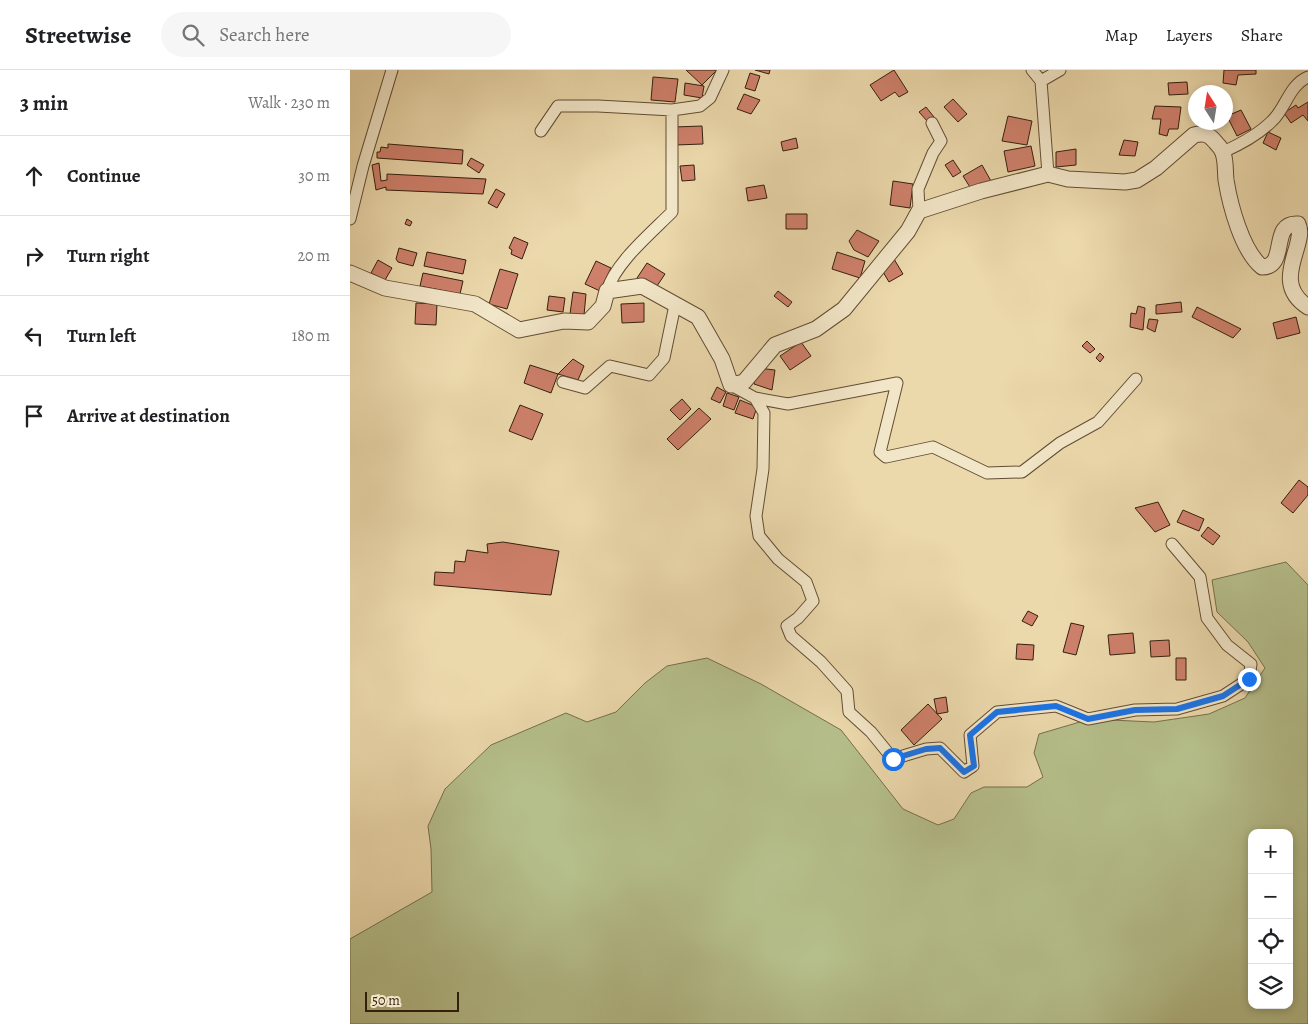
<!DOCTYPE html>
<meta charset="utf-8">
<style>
:root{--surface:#fff;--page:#f6f6f6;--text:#202124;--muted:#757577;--line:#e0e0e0}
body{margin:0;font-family:Alegreya,serif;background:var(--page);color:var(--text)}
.controls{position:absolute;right:15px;bottom:15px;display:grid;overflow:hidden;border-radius:10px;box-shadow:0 2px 8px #0003}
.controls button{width:45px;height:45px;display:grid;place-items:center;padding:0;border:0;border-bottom:1px solid var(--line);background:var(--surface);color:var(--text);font:25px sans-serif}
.compass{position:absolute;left:838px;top:15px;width:45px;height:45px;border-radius:50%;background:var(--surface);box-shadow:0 2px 8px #0003;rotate:348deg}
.scale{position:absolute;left:15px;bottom:12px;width:94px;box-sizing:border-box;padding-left:5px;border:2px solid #351f0d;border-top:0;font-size:14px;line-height:18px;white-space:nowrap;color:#351f0d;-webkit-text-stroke:4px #f2e6c8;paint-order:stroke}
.stop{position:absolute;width:15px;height:15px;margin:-11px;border:4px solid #1a73e8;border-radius:50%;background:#fff}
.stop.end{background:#1a73e8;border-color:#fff;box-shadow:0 1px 5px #0008}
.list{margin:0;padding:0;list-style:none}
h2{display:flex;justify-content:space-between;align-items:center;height:65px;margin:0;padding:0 20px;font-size:21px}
h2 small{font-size:16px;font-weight:400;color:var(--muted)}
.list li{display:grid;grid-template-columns:32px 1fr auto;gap:15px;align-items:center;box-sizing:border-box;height:80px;padding:0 20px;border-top:1px solid var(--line)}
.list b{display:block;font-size:19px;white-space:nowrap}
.list em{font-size:16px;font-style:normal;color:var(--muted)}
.icon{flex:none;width:28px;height:28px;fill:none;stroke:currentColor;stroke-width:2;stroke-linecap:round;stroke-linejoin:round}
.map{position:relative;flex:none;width:958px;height:954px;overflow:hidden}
header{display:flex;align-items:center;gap:30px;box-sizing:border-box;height:70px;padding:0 25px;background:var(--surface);border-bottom:1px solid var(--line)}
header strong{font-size:24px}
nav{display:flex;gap:28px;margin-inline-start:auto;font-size:18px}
.search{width:350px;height:45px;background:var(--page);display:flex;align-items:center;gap:12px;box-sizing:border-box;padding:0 18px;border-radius:28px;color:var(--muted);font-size:19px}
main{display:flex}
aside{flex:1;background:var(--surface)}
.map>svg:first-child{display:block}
.green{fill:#b5bf8b;stroke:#756f4c;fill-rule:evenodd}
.building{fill:#ce806b;stroke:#351f0d}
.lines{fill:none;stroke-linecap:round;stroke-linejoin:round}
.minor-casing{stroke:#624d34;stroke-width:13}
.tertiary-casing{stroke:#624d34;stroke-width:17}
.minor{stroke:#f2e6c8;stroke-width:11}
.tertiary{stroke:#f2e6c8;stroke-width:15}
.route{stroke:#1a73e8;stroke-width:6}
</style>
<header>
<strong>Streetwise</strong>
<div class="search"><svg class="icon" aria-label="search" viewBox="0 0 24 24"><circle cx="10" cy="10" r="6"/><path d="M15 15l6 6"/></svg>Search here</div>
<nav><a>Map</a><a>Layers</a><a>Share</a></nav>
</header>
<main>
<aside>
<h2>3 min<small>Walk · 230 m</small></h2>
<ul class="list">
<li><svg class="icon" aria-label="ahead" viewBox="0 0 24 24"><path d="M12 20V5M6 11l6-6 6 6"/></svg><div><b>Continue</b></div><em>30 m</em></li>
<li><svg class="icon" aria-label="right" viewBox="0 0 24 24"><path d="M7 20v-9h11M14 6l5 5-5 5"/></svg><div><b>Turn right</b></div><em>20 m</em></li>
<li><svg class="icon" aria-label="left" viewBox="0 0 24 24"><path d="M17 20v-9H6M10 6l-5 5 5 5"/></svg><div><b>Turn left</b></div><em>180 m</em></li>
<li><svg class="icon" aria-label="arrive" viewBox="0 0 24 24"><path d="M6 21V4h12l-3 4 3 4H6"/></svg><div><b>Arrive at destination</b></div></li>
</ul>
</aside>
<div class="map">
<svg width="958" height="954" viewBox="0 0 958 954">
<rect width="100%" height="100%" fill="#ebd8ab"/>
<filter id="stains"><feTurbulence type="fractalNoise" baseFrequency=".004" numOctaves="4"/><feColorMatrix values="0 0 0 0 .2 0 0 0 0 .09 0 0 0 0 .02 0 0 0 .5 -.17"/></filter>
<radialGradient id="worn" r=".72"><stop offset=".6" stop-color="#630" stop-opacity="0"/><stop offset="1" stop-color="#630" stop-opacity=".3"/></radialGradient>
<path class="green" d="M936,492L958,515V954H0V869L82,822L81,779L78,756L95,719L141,675L216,643L237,652L266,642L295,613L317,596L357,588L411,614L491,660L553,739L588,755L604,749L621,723L634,717H677L693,707L684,683L689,664L740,649L804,652L859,644L895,628L915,598L898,572L867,542L862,510ZM902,763H939V935H902Z"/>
<path class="building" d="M336,0H364L366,1L352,15Z
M405,0H420L419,4Z
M544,0L558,22L549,27L545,22L531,31L520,15Z
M874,0H906V4L888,5L886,15L873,13Z
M400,3L410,6L405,21L395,18Z
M303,7L328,9L325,32L301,30Z
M837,12L838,24L819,25L818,13Z
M335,13L354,16L352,28L334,25Z
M394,24L410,30L401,44L387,39Z
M603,29L617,44L608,52L594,37Z
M958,32V51L953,45L941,53L934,43L946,35L948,38Z
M805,36L831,37L828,59H819L817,66L809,64L811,49H802Z
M576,37L584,47L578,52L569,42Z
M891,40L901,59L887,66L877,46Z
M658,46L682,51L677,75L652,71Z
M352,56L353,74L325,75L324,57Z
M918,62L931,68L926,80L913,73Z
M446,68L448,78L433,81L431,72Z
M774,70L788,72L785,86L769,85Z
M38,74L113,80L112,94L27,88V82H30L31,77L38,78Z
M681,76L685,96L658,102L654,81Z
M726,79V95L706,97V82Z
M121,88L134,95L129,103L117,95Z
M603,90L611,102L603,107L595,95Z
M29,93L31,111L37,110V104L136,109L133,124L36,120V117L26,120L22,95Z
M344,95L345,110L332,111L330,96Z
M632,95L641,111L623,122L613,106Z
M543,111L563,114L560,138L540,135Z
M414,115L417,128L398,131L396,118Z
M146,119L155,124L147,138L138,133Z
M436,144H457V159H436Z
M57,149L62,152L60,156L55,154Z
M507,160L529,171L518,187L504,180L499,171Z
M164,167L178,173L172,189L161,184L162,180L159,178Z
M49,178L67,183L63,196L48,192L46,189Z
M77,182L116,190L113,204L74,196Z
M487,182L515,191L510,208L482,199Z
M544,189L553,204L539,212L530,197Z
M28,190L42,198L35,210L21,203Z
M246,191L261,198L250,221L235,214Z
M297,193L315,204L305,219L287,208Z
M150,199L168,204L157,239L139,234Z
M73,203L113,211L110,224L70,216Z
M428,221L442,232L438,237L424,226Z
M223,222L236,224L234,245L220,244Z
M199,226L215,228L213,242L197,240Z
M831,232L832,242L806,244V235Z
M66,233L87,234L86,255L65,254Z
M294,233V252L272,253L271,234Z
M788,236L795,238L793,260L780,257L781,243L786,244Z
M847,237L891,259L883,268L842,247Z
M946,247L950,263L927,269L923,253Z
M799,249L808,250L805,262L797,258Z
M737,271L745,279L740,283L732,276Z
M451,272L461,286L440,300L430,286Z
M750,283L754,287L750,292L746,288Z
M223,289L234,296L228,310L208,304Z
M180,295L208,304L201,323L174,313Z
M408,298L425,300L422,320L404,314Z
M367,317L376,322L370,333L361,329Z
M377,323L389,327L384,340L373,336Z
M332,329L341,339L330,350L320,340Z
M390,330L407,337L403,349L385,343Z
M170,335L193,344L182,370L159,361Z
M349,338L361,349L328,380L317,369Z
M949,410L958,417V425L943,443L931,433Z
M808,432L820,455L805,462L785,438Z
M833,440L854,449L849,461L827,452Z
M858,457L870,466L863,475L851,466Z
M153,472L209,481L201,525L84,515L85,502L104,503L105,491L115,492L117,480L138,483L137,474Z
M678,541L688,546L682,556L672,551Z
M721,553L734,556L726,585L713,582Z
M783,563L785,583L760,585L758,565Z
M819,570L820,586L801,587L800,571Z
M667,574L684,575L683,590L666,589Z
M826,588H836V610H826Z
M596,627L598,642L587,644L584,629Z
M578,634L592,649L564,675L551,660Z"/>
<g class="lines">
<g class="minor-casing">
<path id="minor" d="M682,0L691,11L698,104
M691,11L710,0
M191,61L208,36H248L322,40
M873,82C891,74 908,65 922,51C936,38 939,15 958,7
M569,141L568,119L583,83L591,71L582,53
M0,149L13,96L42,0
M257,221C265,193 301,163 322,142V40L350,36L360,28L373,0
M213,312L235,318L260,296L299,305L314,288L325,235
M381,315L405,328L414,343L413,399L406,446L409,466L428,489L456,512L463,531L448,548L437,556L441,566L471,592L497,621L499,642L521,662L543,689L576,679L590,678L614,702L623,696L620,665L647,642L706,636L738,649L785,640L827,639L873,626L899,609L901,594L877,575L857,548L850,507L822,474
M405,328L438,334L547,313L530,382L536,387L583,377L637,403L672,402L710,373L748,352L786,309"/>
</g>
<g class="tertiary-casing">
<path id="tertiary" d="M0,203L35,218L125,234L169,260L214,251L238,252L253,236L257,221L292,216L348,247L372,289L381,315L394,312L425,275L466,259L494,239L558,161L569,141L631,121L698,104L718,109L775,112L787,110L806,98L844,65C855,62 860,65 867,74C869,76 872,80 873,83C876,91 875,101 876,110C880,135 892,181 912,197C939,197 919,152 948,154C958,174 919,212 958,237"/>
</g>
<use href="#minor" class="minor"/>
<use href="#tertiary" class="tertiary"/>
</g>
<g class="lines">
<path class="route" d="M543,689L576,679L590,678L614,702L624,696L620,665L647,642L706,636L738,649L785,640L827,639L873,626L899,609"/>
</g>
<rect width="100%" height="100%" filter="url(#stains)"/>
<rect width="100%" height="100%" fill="url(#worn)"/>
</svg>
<div class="controls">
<button>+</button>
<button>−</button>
<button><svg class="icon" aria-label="locate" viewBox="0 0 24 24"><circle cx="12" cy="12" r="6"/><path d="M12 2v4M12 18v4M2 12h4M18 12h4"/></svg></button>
<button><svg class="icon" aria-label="layers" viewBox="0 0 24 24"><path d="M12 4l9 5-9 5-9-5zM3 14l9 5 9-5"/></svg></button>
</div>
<svg class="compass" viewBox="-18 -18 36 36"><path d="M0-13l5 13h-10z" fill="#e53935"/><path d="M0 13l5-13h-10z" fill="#757577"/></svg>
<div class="scale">50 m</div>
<div class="stop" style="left:543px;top:689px"></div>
<div class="stop end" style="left:899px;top:609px"></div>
</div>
</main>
